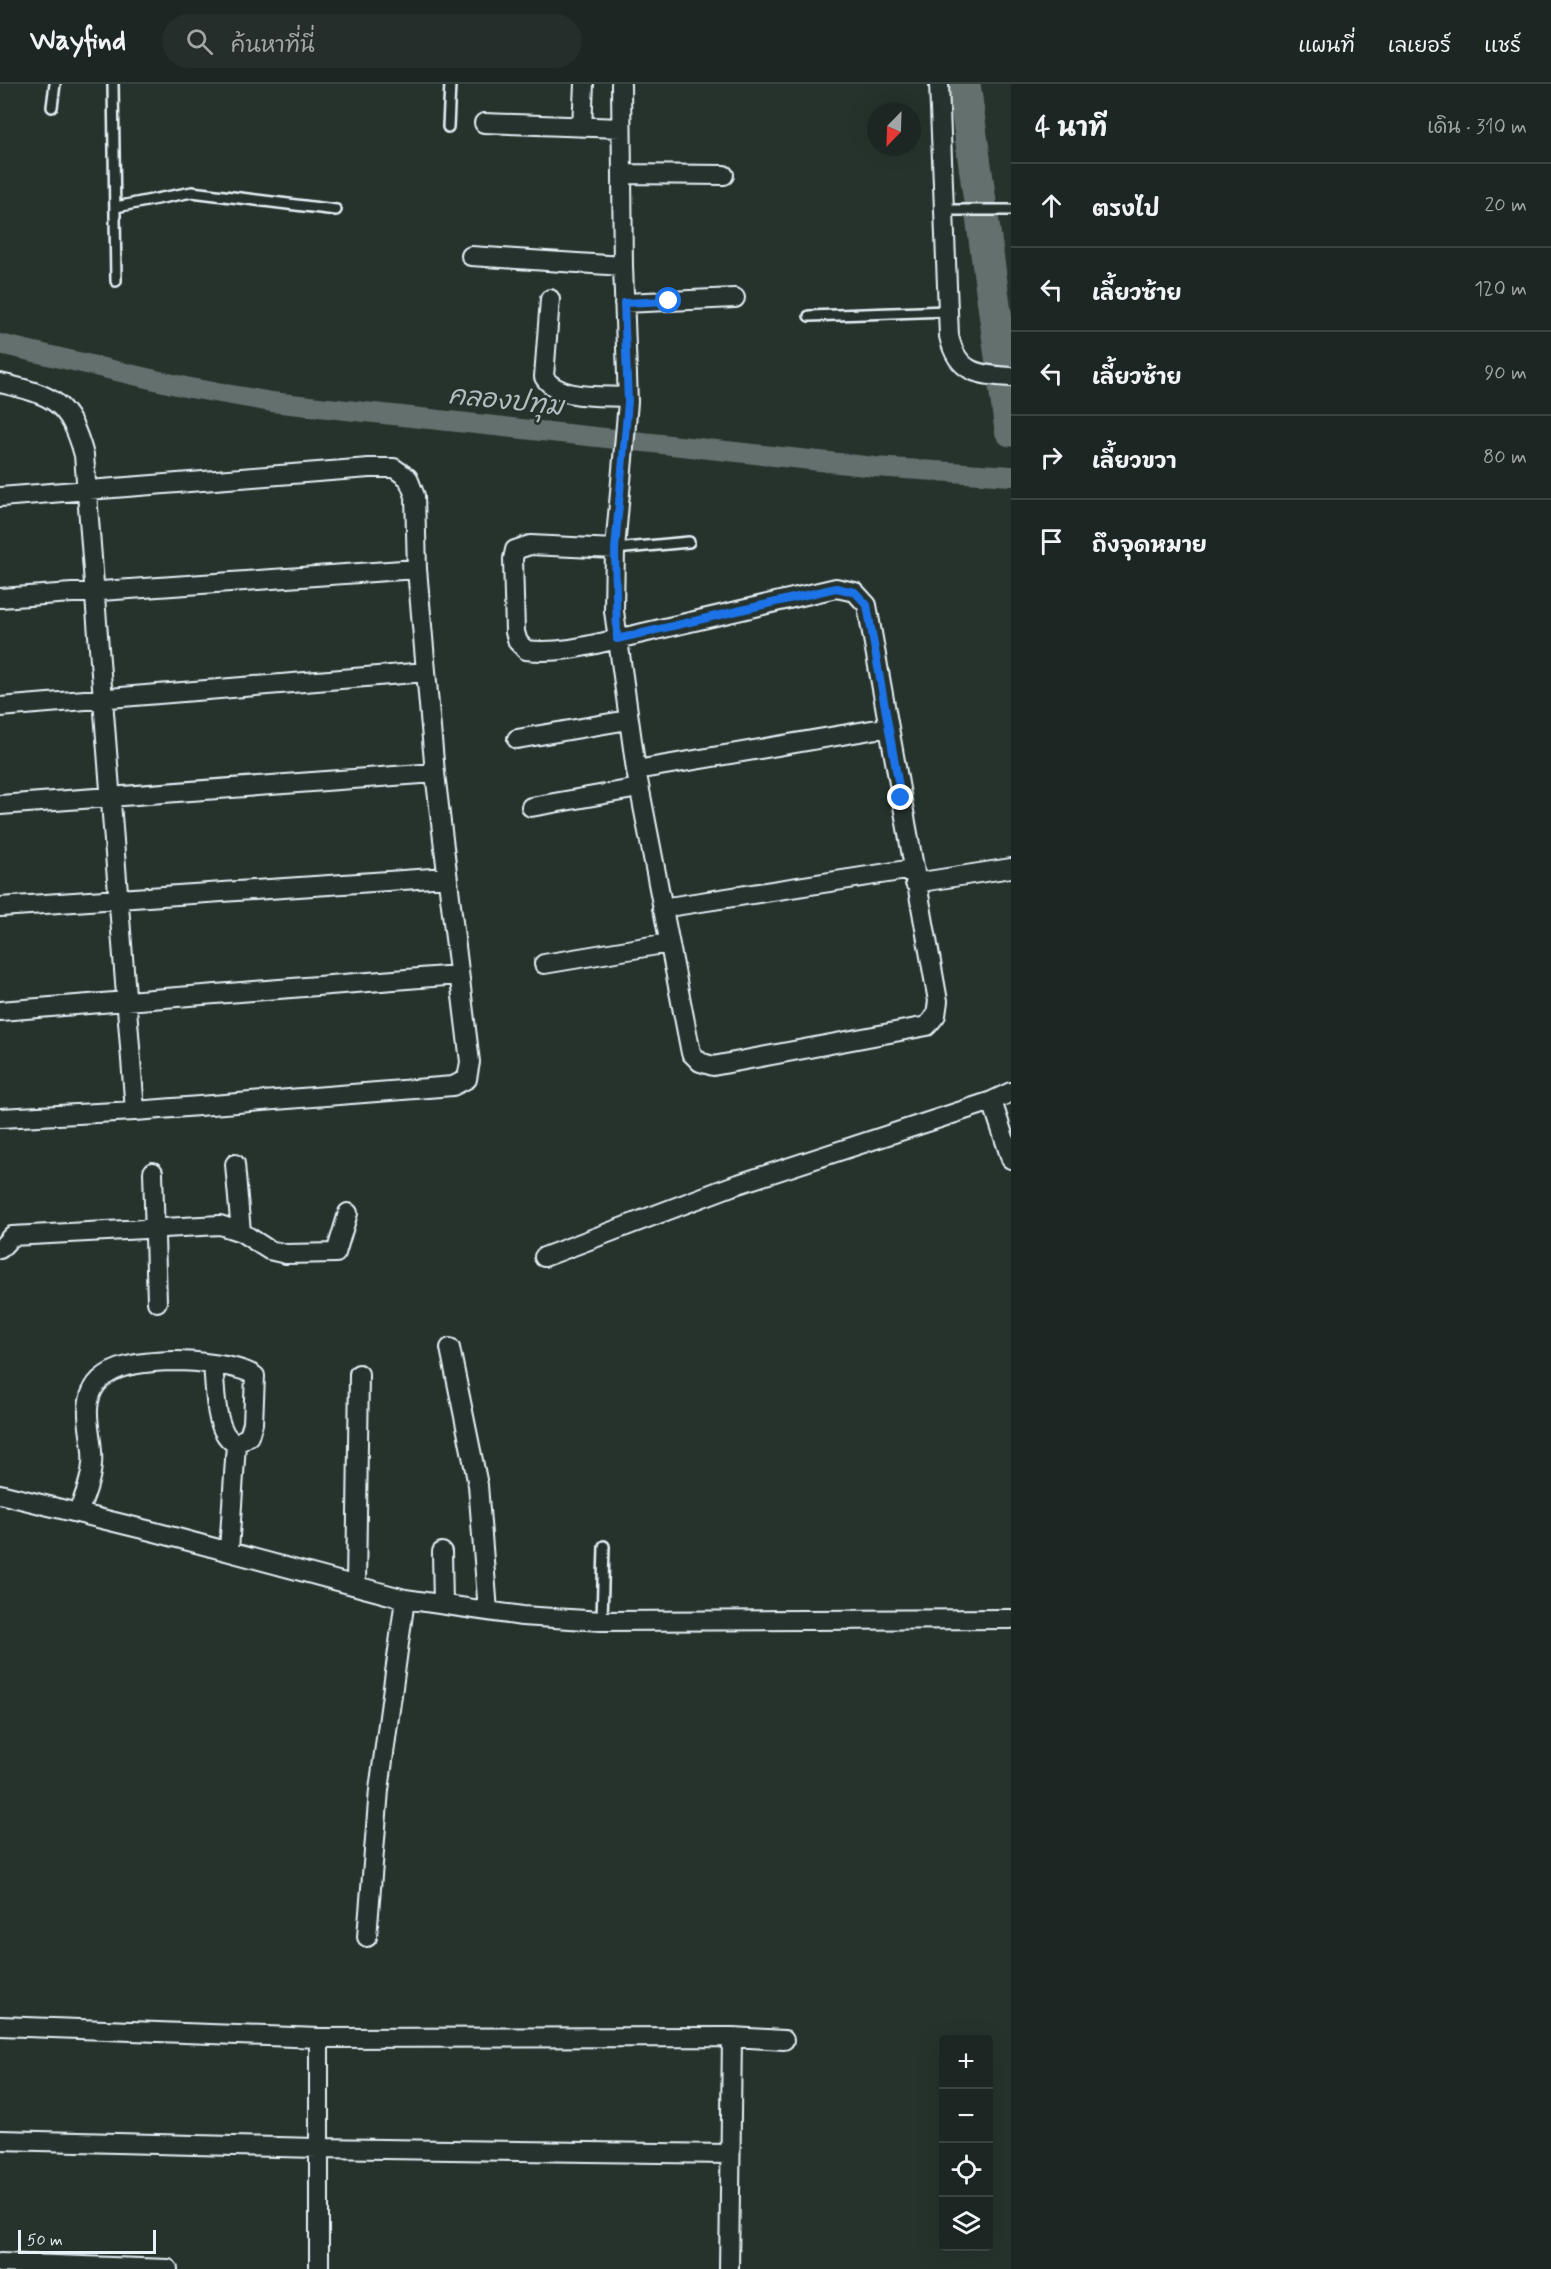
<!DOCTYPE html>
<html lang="th">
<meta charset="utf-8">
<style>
:root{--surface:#1c2622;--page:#252e2a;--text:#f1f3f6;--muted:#a0a5a5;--line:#3a4340}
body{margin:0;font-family:Mynerve,"Playpen Sans Thai",sans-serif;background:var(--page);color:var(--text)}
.controls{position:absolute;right:18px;bottom:18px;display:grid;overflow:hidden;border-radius:6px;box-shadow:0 6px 24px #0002}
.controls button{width:54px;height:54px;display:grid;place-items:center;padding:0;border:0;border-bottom:2px solid var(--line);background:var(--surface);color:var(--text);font:30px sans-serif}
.compass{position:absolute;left:867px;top:18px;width:54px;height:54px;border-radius:50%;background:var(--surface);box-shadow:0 6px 24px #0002;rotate:203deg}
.scale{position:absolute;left:18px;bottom:15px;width:138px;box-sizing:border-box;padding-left:6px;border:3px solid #e8f1f8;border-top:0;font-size:16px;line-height:21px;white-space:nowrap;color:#e8f1f8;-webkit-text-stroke:4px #26332d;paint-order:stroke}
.stop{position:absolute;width:18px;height:18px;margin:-14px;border:4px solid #1a73e8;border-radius:50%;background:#fff}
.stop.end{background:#1a73e8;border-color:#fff;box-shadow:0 2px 6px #0008}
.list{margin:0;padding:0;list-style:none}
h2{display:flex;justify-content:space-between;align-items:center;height:78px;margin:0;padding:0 24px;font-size:26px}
h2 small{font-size:20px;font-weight:400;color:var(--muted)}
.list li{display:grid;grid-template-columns:39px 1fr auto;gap:18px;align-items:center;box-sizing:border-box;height:84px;padding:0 24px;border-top:2px solid var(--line)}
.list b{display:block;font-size:22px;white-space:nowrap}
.list em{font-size:20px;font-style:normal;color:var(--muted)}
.icon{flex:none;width:33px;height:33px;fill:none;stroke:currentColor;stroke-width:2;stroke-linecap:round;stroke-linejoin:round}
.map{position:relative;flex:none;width:1011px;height:2185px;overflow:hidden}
header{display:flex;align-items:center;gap:36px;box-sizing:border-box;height:84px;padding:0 30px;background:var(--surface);border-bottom:2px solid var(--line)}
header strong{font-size:28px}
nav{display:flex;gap:33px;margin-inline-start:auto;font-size:21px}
.search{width:420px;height:54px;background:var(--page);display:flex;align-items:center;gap:15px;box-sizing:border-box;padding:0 21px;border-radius:33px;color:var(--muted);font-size:22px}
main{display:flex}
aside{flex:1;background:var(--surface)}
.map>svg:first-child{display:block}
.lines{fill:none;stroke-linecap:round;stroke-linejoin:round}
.canal{stroke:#636f6d;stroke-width:20}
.river{stroke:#636f6d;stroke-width:33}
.service-casing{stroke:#e8f1f8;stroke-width:14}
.minor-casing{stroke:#e8f1f8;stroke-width:22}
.service{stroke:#26332d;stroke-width:9}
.minor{stroke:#26332d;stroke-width:18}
.route{stroke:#1a73e8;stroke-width:8}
.labels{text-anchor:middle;stroke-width:5;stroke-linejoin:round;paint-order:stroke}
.water-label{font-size:26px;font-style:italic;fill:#b3bdc0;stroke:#26332d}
</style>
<header>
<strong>Wayfind</strong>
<div class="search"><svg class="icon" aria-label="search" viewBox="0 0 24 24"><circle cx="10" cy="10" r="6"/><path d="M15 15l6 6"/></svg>ค้นหาที่นี่</div>
<nav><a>แผนที่</a><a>เลเยอร์</a><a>แชร์</a></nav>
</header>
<main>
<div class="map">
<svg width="1011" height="2185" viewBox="0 0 1011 2185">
<rect width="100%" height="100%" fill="#26332d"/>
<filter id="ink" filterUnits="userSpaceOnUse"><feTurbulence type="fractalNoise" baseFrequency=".0167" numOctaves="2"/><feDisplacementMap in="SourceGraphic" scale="12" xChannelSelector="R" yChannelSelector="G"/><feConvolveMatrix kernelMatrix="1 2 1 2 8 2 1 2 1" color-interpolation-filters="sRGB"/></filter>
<g filter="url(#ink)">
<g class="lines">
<path class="canal" d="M0,260L190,304L272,318L875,383L1011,392"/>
<path class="river" d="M964,0L1011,346"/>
<g class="service-casing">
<path id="service" d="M113,0L116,197
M52,23L55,0
M448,43L450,0
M116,123L192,108L336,126
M943,126H1011
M809,232L948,227
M615,465L689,458
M602,1537L604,1462"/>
</g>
<g class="minor-casing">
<path id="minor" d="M939,0L949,252C957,289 978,291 1011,293
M484,39L621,44
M582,43L584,0
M622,90L724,91
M471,172L623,182
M550,215L544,293C559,317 603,311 628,313
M624,219L735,214
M0,299C53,311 69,317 84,371L135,1027
M0,413L369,384H394L408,394L415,412L417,485L435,689L470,978L467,995L453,1002L135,1027L0,1034
M615,465L530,461L515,466L513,475L515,548L518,558L526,566C556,570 588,562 617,555L836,504L855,508L867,521L938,917L936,931L927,942L713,982L700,978L691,969L636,686L614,527L615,465L628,318L623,182L621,0
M0,514L417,485
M0,623L426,588
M517,655L628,636
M636,686L889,643
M0,721L435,689
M531,723L639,704
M915,799L1011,784
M0,823L447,793
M662,824L913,785
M544,880L669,859
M0,927L458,891
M992,1017L1011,1075
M235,1080L241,1148
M153,1088L157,1218
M0,1165L12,1152L220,1141L241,1148L269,1166L286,1170L336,1169L348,1129
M544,1173L732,1102L992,1017L1011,1008
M450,1264L478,1401L488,1527
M213,1282C216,1304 213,1349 236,1360
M0,1410L155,1448L405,1515L522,1532L602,1537L1011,1535
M78,1429C84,1413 91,1397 92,1380C94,1362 87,1344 88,1325C90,1280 140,1278 174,1277C193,1277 240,1281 255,1292L253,1339L249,1352L236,1360L229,1467
M442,1468L443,1520
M356,1502L359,1290
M367,1853L379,1706L405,1515
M0,1942L319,1954L732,1953L784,1956
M319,1954V2185
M0,2056L317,2064L729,2070
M0,2179L168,2185
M729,2185L732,1953"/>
</g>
<use href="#service" class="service"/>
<use href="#minor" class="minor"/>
</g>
</g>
<g class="lines" filter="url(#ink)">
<path class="route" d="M669,217L624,219L628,318L615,465L617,555L836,504L855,508L867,521L901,714"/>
</g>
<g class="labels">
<g class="water-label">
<text transform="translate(506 316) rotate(6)" y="9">คลองปทุม</text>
</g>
</g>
</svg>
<div class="controls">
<button>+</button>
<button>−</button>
<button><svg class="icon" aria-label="locate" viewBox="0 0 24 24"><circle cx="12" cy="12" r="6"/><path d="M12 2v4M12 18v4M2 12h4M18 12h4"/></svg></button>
<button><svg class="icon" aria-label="layers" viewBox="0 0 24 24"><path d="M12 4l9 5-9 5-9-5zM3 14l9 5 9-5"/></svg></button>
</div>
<svg class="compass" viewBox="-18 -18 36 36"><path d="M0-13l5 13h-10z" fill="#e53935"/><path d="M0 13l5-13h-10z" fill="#a0a5a5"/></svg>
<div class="scale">50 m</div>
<div class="stop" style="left:669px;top:217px"></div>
<div class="stop end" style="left:901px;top:714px"></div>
</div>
<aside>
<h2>4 นาที<small>เดิน · 310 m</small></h2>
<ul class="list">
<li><svg class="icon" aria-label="ahead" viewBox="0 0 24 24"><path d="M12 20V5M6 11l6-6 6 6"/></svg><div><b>ตรงไป</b></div><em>20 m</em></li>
<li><svg class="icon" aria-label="left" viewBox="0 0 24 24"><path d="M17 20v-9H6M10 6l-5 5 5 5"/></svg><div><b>เลี้ยวซ้าย</b></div><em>120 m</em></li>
<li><svg class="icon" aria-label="left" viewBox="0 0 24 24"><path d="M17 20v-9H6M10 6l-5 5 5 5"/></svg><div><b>เลี้ยวซ้าย</b></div><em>90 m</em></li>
<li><svg class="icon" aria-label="right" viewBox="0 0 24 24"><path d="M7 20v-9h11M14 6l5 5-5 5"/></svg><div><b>เลี้ยวขวา</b></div><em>80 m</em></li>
<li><svg class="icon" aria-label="arrive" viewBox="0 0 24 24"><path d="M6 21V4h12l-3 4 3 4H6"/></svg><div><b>ถึงจุดหมาย</b></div></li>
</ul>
</aside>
</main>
